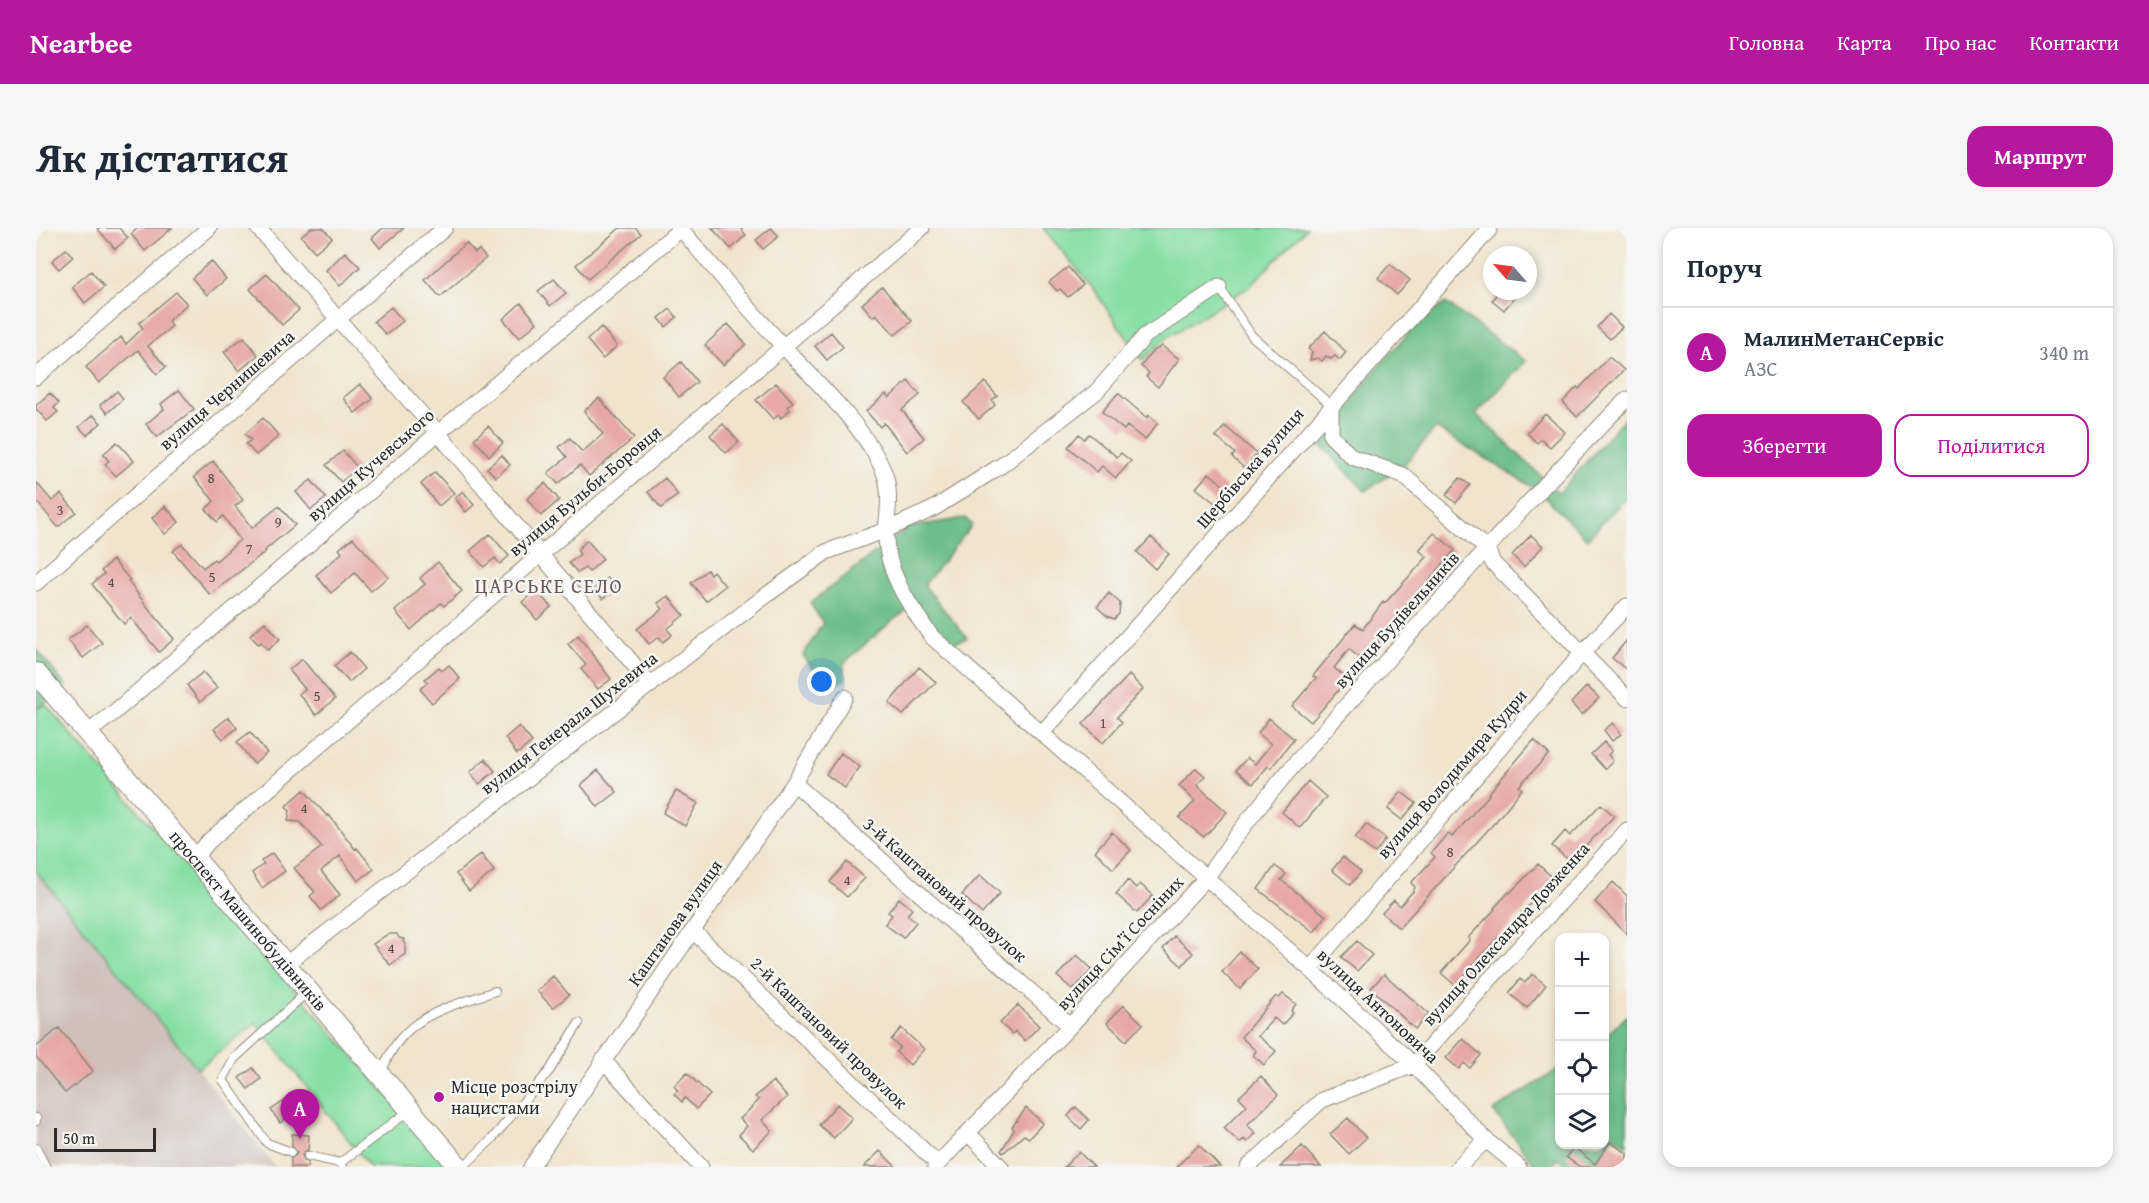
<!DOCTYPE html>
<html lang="uk">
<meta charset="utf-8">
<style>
:root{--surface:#fff;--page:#f6f6f7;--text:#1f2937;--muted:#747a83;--line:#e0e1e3;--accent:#b5179e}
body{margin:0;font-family:"Gentium Book Plus",serif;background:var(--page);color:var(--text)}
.controls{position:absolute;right:18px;bottom:18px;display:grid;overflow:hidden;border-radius:12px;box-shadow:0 3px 9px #0003}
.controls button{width:54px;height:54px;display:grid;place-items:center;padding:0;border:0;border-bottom:2px solid var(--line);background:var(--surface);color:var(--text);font:30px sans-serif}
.compass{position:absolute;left:1447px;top:18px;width:54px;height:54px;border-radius:50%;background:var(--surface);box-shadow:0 3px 9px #0003;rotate:298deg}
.scale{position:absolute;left:18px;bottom:15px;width:102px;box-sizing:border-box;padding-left:6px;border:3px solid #2b2b2b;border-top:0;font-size:16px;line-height:21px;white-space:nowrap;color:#2b2b2b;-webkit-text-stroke:4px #f6f6f2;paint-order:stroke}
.you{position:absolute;left:786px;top:454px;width:21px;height:21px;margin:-15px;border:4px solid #fff;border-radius:50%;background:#1a73e8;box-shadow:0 0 0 9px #1a73e833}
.badge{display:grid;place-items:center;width:39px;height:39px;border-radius:50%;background:var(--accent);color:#fff;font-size:20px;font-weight:700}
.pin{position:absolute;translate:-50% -50px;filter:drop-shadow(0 2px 3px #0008)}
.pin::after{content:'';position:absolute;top:32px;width:21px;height:18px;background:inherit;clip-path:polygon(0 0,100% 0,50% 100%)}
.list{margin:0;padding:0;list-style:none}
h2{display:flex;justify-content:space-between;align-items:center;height:78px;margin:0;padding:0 24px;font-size:26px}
h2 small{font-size:20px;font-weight:400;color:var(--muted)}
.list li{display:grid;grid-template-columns:39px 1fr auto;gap:18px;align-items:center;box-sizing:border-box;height:90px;padding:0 24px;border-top:2px solid var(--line)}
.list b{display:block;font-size:22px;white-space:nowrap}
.list p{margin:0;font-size:20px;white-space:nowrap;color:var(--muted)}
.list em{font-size:20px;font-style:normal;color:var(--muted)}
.actions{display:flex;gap:12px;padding:18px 24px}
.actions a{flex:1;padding:14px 0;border:2px solid var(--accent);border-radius:18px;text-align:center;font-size:21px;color:var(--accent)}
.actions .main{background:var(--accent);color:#fff}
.icon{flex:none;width:33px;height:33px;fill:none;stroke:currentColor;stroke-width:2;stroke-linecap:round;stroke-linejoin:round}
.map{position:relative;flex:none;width:1591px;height:939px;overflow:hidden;border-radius:18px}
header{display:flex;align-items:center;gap:36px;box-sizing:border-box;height:84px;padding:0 30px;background:var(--accent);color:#fff}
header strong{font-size:28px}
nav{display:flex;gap:33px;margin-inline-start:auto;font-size:21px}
.intro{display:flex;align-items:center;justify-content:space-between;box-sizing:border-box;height:144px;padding:0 36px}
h1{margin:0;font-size:42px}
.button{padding:15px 27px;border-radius:18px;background:var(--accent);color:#fff;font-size:21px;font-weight:700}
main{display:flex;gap:36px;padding:0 36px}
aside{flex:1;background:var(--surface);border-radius:18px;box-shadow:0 3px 9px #0003}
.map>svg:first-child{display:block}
.industrial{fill:#cfc0ba}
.green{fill:#87dfa4;stroke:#598568;stroke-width:1.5}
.forest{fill:#6dbe8a;stroke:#4c745a;stroke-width:1.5}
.building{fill:#e6a7a6}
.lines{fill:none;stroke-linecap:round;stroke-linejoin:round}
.service-casing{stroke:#8e887c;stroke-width:10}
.minor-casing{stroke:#8e887c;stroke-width:17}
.tertiary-casing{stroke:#8e887c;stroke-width:22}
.service{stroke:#fff;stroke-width:8}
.minor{stroke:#fff;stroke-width:15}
.tertiary{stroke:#fff;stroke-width:20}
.poi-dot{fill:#b5179e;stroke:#f6f6f2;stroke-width:2}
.labels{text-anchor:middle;stroke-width:5;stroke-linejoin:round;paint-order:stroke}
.number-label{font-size:15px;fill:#5a4a4a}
.street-label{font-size:18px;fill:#2b2b2b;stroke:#f6f6f2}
.poi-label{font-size:18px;fill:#2b2b2b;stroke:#f6f6f2;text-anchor:start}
.neighbourhood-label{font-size:20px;letter-spacing:1.5px;fill:#6c5656;stroke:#f6f6f2}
</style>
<header>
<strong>Nearbee</strong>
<nav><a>Головна</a><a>Карта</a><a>Про нас</a><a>Контакти</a></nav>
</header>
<div class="intro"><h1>Як дістатися</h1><a class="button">Маршрут</a></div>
<main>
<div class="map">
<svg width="1591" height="939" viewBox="0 0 1591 939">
<rect width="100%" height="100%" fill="#f6f6f2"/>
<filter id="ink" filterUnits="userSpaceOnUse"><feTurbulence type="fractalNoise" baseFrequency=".0167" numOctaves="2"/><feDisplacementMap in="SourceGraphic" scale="12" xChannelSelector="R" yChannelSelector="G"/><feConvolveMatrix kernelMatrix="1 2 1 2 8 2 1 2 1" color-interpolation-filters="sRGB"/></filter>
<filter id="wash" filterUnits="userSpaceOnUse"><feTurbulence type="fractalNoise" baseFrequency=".008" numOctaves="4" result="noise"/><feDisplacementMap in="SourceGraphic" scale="24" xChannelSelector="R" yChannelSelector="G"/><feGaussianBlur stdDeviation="1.35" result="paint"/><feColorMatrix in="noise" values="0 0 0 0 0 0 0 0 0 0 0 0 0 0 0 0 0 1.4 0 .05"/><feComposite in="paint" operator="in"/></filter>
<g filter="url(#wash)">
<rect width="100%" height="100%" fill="#f1e4cd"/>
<path class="industrial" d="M0,643L162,841L239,939H0Z"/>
<path class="green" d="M1007,0H1271L1213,59L1132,109L1106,132L1055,58Z
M9,476L414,939H334L220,795L162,841L0,643V482Z"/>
<path class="forest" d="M1410,75L1490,133L1440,186L1523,265L1591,187V269L1551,311L1500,261L1400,200L1367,238L1329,263L1283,215L1338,144L1376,101Z
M929,290L936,297L888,357L931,410L916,416L904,408L882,375L856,393L808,435L809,451L791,461L767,427L787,395L774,375L873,299Z
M0,421L30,458L0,482Z
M1591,788V917L1578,908L1557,939L1540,936L1538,939H1533L1522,931L1514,939H1501L1457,883L1523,841L1524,916H1568L1569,808Z"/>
<g id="blocks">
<path class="building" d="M61,0H83L92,10L79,21Z
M102,0H136L109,23L95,6Z
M275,0H287L296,10L279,24L265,8Z
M347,0H368L344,20L336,10Z
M584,0H600L605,6L552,51L540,37Z
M676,0H704L710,7L695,21Z
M735,0L743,8L727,21L720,12Z
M430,15L439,25L443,22L450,30L404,69L389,52Z
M30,21L37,29L23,41L16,33Z
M309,24L324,39L304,58L290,42Z
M175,33L190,51L171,67L156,50Z
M1354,36L1374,52L1361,67L1342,50Z
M1032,39L1047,57L1032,69L1024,61L1021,63L1013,54Z
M55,43L68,59L49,75L36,59Z
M231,46L263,82L246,97L214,61Z
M518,51L530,65L514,78L502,63Z
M846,59L876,93L859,107L840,86L837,89L826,76Z
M1463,63H1474L1480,68L1468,82L1456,72Z
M140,64L151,76L132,93L136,98L112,118L130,139L121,146L102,122L63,155L50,139L85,109L90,116L107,100L103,95Z
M485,75L501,95L483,110L467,91Z
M355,79L367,93L350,107L338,93Z
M634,81L641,89L630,99L623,90Z
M1573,86L1586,99L1574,111L1561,99Z
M692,96L710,116L687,137L669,117Z
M565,99L581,118L567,131L551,112Z
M1289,103L1310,124L1304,132L1299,128L1295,131L1290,128L1286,133L1282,130L1274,132L1276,124L1272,121Z
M795,104L807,119L791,132L779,118Z
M208,109L222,127L203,143L188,124Z
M1126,118L1143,131L1122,159L1110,149L1113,145L1105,138L1116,124Z
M1573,129L1588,142L1541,189L1527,174L1541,159L1543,161Z
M645,134L661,154L643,169L627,149Z
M872,153L884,167L866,182L888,210L871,224L848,195L844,199L830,183L850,166L853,170Z
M949,154L961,168L956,172L959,177L943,191L927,174Z
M740,155L757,174L751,179L754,182L745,190L743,187L737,191L720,172Z
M324,156L337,171L319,185L307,170Z
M143,162L158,181L121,209L110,196L128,181L125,176Z
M81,163L87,171L71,185L64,177Z
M14,165L23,175L18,180L22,184L11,193L0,181V177Z
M1082,165L1111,190L1113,187L1122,195L1109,212L1091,198L1088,202L1066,184Z
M563,170L598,210L553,248L544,237L522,256L512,245L531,229L523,219L534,210L546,224L567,206L548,183Z
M1509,186L1529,204L1514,219L1505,211L1501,215L1491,205Z
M57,187L65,195L51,207L43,199Z
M227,190L243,208L220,227L210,216L215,212L209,206Z
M687,196L703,214L690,225L674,207Z
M452,198L467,215L453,228L438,211Z
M1189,198L1221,226L1208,240L1196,229L1199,225L1180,209Z
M1043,206L1048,211L1053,206L1081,229L1085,225L1095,233L1080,250L1066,238L1061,244L1032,219Z
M81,214L98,233L80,248L69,236L73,233L67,226Z
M307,223L322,240L305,254L290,237Z
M466,227L474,237L460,249L451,240Z
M177,233L207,272L199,278L216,300L243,278L259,297L229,322L230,323L174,367L137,323L146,316L167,340L178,331L180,333L204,312L187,288L181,294L170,281L178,273L158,249Z
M399,244L418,265L403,278L385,256Z
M1173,245L1191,260L1179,275L1160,260Z
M629,250L642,267L625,280L612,264Z
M1424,250L1434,257L1420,275L1410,267Z
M275,252L290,270L275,282L260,264Z
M0,254L16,273L25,266L40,284L22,299L0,273Z
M509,255L523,272L505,288L491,271Z
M427,263L438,277L430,284L419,270Z
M129,278L143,294L129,306L116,290Z
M1398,305L1419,322L1377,372L1375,370L1342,414L1344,416L1329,435L1313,421L1298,440L1312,451L1275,494L1256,478L1280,450L1277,448L1319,396L1327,401L1347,374L1349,375L1391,329L1383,322Z
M454,306L473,328L464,336L459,330L448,339L434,323Z
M1495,307L1507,318L1488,339L1476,327Z
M1115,309L1133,326L1119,341L1101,324Z
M317,310L352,349L335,363L319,345L295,365L280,347L306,325L303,321Z
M551,312L567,331L553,344L549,340L542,345L533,335L544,326L541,322Z
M77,332L94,352L92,353L110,377L138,411L123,424L95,390L88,396L56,356L68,346L65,343Z
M402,334L426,363L408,378L405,375L375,402L359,383L389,356L384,350Z
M671,342L674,346L677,343L689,358L670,373L655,355Z
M571,350L580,359L567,371L558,361Z
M500,362L515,379L501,392L486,374Z
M1073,365L1084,375L1083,386L1078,391L1071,388L1061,379Z
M632,368L648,387L631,401L636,407L627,414L623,409L613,416L601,401L627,381L622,375Z
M229,394L244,411L232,422L225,414L222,416L214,407Z
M51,397L66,415L47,430L32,412Z
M542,407L575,451L562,461L545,441L550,437L532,416Z
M1591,412V442L1576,430Z
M314,424L328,441L313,454L298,438Z
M266,431L299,471L280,487L263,466L269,461L253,442Z
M413,437L424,451L396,475L384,461L392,454L389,451L403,439L406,443Z
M883,439L900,454L867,487L853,475Z
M167,444L181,460L164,474L151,457Z
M1093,447L1107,461L1081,489L1086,494L1067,515L1047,496Z
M1551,458L1563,470L1546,487L1535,475Z
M193,489L201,500L187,511L178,501Z
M1233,490L1258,511L1235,540L1232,538L1217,556L1200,542L1211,530L1219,536L1235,516L1222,505Z
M1577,495L1585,506L1576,513L1568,502Z
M483,498L496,514L481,526L469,510Z
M214,504L231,525L218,536L201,514Z
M1498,512L1513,526L1483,558L1486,561L1460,593L1363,700L1346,685L1358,672L1364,678L1378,662L1379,659L1375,655L1399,629L1395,625L1412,605L1416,609L1453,567L1452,566Z
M1568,514L1576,523L1572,527L1577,533L1569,541L1555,526Z
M805,525L824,539L809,560L790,546Z
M449,531L459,543L443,556L434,544Z
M1160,540L1169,548L1161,557L1191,584L1168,609L1143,590L1159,573L1143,558Z
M562,542L581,564L562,579L545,557Z
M1272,553L1290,569L1264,600L1246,584Z
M268,562L291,588L293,587L319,621L321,620L338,641L322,653L304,628L285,643L304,667L285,682L274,668L279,664L258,640L286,619L264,594L252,593L254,583L250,578Z
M640,563L662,575L649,598L627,585Z
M1365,564L1380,575L1366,592L1352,581Z
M1565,576L1578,588L1535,634L1516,618L1529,603L1534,608Z
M1330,596L1350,611L1339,625L1319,610Z
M1076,604L1095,622L1077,641L1059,623Z
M236,625L249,643L226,660L216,645L228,636L225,633Z
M445,626L458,643L433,663L420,646Z
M1307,629L1325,644L1314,657L1296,642Z
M811,634L829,650L811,669L794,654Z
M1502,636L1518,651L1436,737L1438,738L1420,758L1405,745L1434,712L1432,710L1459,681L1458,680L1473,664L1474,665Z
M1239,638L1250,646L1245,652L1290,688L1278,704L1222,661Z
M944,647L964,665L946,686L926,667Z
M1092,652L1100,660L1104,656L1117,667L1101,685L1080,666Z
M1577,654L1591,668V706L1559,674Z
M863,670L876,681L871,687L880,694L867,710L849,696L856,687L852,684Z
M352,706H361L363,710L368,711L367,714L369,715V726L354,737L337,716Z
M1138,708L1157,725L1146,738L1127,721Z
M1321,713L1336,727L1321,743L1305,729Z
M1204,724L1222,741L1204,761L1186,744Z
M1041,727L1056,741L1037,762L1021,748Z
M1348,746L1393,786L1379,801L1335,760Z
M1496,746L1510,757L1491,780L1473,765L1484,751L1489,755Z
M517,748L533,767L517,780L501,763Z
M1247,766L1260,776L1255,783L1257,785L1246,797L1238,790L1222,808L1240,823L1228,837L1217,827L1220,823L1205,809L1240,768L1243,770Z
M982,777L1003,798L989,813L979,803L976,806L964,795Z
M1087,777L1107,796L1090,813L1071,795Z
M23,800L57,843L29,865L0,829V819Z
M865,800L888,821L874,837L860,824L864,819L855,812Z
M1427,811L1445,827L1434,840L1428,835L1423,841L1410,830Z
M217,840L225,851L212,861L203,850Z
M651,845L674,867L660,881L649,870L646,874L638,866L642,863L638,858Z
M1225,848L1242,867L1211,897L1220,905L1211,914L1208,911L1204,915L1188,900L1211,877L1203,869Z
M737,853L751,869L726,892L736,903L717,921L703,907L711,898L704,891L723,872L719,869Z
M256,868L265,880L244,895L235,882Z
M801,876L816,890L798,910L783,897Z
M1040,879L1053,892L1045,901L1032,888Z
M990,880L1007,895L993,910L988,907L967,925L965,923L978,902L976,899Z
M1312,890L1330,910L1313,926L1294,906Z
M256,906L273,907L272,922L268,924L266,927L268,932L272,934V939H255V930L259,928L261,924L256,918Z
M1574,914L1591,925V939H1544L1530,929L1538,919L1559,936Z
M1163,917L1184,939H1140Z
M1266,918L1285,939H1244Z
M844,923L860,939H828Z
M1043,924L1058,939H1028Z"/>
</g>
</g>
<g filter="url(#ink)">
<use href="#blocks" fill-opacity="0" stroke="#8e887c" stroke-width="1.5"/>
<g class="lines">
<g class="service-casing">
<path id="service" d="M1183,59L1216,108L1295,177
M345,847C363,789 407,781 459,763
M0,890V893
M0,920L10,939
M255,924L231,915L187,852L198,831L271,764
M272,928L304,935L306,939
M304,935L374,882
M427,939L456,911L514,842L543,795"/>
</g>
<g class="minor-casing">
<path id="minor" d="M222,0L402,205L615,457
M1183,59L1109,108L1060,164L966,237L897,281L850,302C848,341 874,379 896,409L1274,741L1378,837L1450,912L1483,939
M0,149L173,0
M1295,177V208L1316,229L1367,247L1451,321L1457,335L1591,470
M0,355L302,91L409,0
M51,505L75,487L402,205L646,0
M1006,505L1453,2
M758,555L1034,798
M159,630L173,613L505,326L886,0
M657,703L902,936
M250,736L732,366L790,324L850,302C852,284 855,264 849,247C833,203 782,156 750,121C713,82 679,41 644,0
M1274,741L1547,424L1591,378
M567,832L665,939
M932,905L965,939
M495,939L758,555L809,469
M899,939L1034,798L1171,649C1226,567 1295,496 1360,422C1436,337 1511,252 1591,171
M1212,939L1286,872L1378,837L1455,750L1591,602
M1422,939L1450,912"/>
</g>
<g class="tertiary-casing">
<g id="tertiary">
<path id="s1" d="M0,445L423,939"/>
</g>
</g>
<use href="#service" class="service"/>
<use href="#minor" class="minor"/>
<use href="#tertiary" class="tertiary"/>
</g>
</g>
<circle class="poi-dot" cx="403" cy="869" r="6"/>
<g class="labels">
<g class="number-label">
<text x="175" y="255">8</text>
<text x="24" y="287">3</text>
<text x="242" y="299">9</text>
<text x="213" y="326">7</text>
<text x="176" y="354">5</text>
<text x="75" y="359">4</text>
<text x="281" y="473">5</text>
<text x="1067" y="500">1</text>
<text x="268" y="585">4</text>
<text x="1414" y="629">8</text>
<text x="811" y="657">4</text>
<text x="355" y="725">4</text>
</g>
<g class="street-label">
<text transform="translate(191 162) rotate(-41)" y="6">вулиця Чернишевича</text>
<text transform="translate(335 237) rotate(-41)" y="6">вулиця Кучевського</text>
<text transform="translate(1214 240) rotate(-49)" y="6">Щербівська вулиця</text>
<text transform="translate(549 263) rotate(-40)" y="6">вулиця Бульби-Боровця</text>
<text transform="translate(1361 392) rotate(-48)" y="6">вулиця Будівельників</text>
<text transform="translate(533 495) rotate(-38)" y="6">вулиця Генерала Шухевича</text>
<text transform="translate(1416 546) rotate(-49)" y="6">вулиця Володимира Кудри</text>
<text transform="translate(909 662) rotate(41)" y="6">3-й Каштановий провулок</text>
<text dy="6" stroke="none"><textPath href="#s1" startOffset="326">проспект Машинобудівників</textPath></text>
<text transform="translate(639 695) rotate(-55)" y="6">Каштанова вулиця</text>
<text transform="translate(1470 706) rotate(-48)" y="6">вулиця Олександра Довженка</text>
<text transform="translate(1084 715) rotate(-47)" y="6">вулиця Сім’ї Сосніних</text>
<text transform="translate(1342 778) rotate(43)" y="6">вулиця Антоновича</text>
<text transform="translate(793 805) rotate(44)" y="6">2-й Каштановий провулок</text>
</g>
<g class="poi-label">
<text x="415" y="865">Місце розстрілу<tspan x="415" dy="21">нацистами</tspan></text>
</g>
<g class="neighbourhood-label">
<text x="513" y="365">ЦАРСЬКЕ СЕЛО</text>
</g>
</g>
</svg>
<div class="controls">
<button>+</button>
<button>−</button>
<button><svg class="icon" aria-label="locate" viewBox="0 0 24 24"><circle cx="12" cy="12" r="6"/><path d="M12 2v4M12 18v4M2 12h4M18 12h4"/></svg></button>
<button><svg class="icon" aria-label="layers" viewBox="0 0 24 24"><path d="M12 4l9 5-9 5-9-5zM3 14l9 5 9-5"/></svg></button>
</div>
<svg class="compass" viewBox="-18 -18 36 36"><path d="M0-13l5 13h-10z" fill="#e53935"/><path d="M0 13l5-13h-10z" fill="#747a83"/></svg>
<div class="scale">50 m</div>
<div class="you"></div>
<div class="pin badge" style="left:264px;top:911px">A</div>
</div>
<aside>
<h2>Поруч<small></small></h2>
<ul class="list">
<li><span class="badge">A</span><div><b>МалинМетанСервіс</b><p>АЗС</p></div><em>340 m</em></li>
</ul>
<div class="actions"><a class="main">Зберегти</a><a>Поділитися</a></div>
</aside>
</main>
